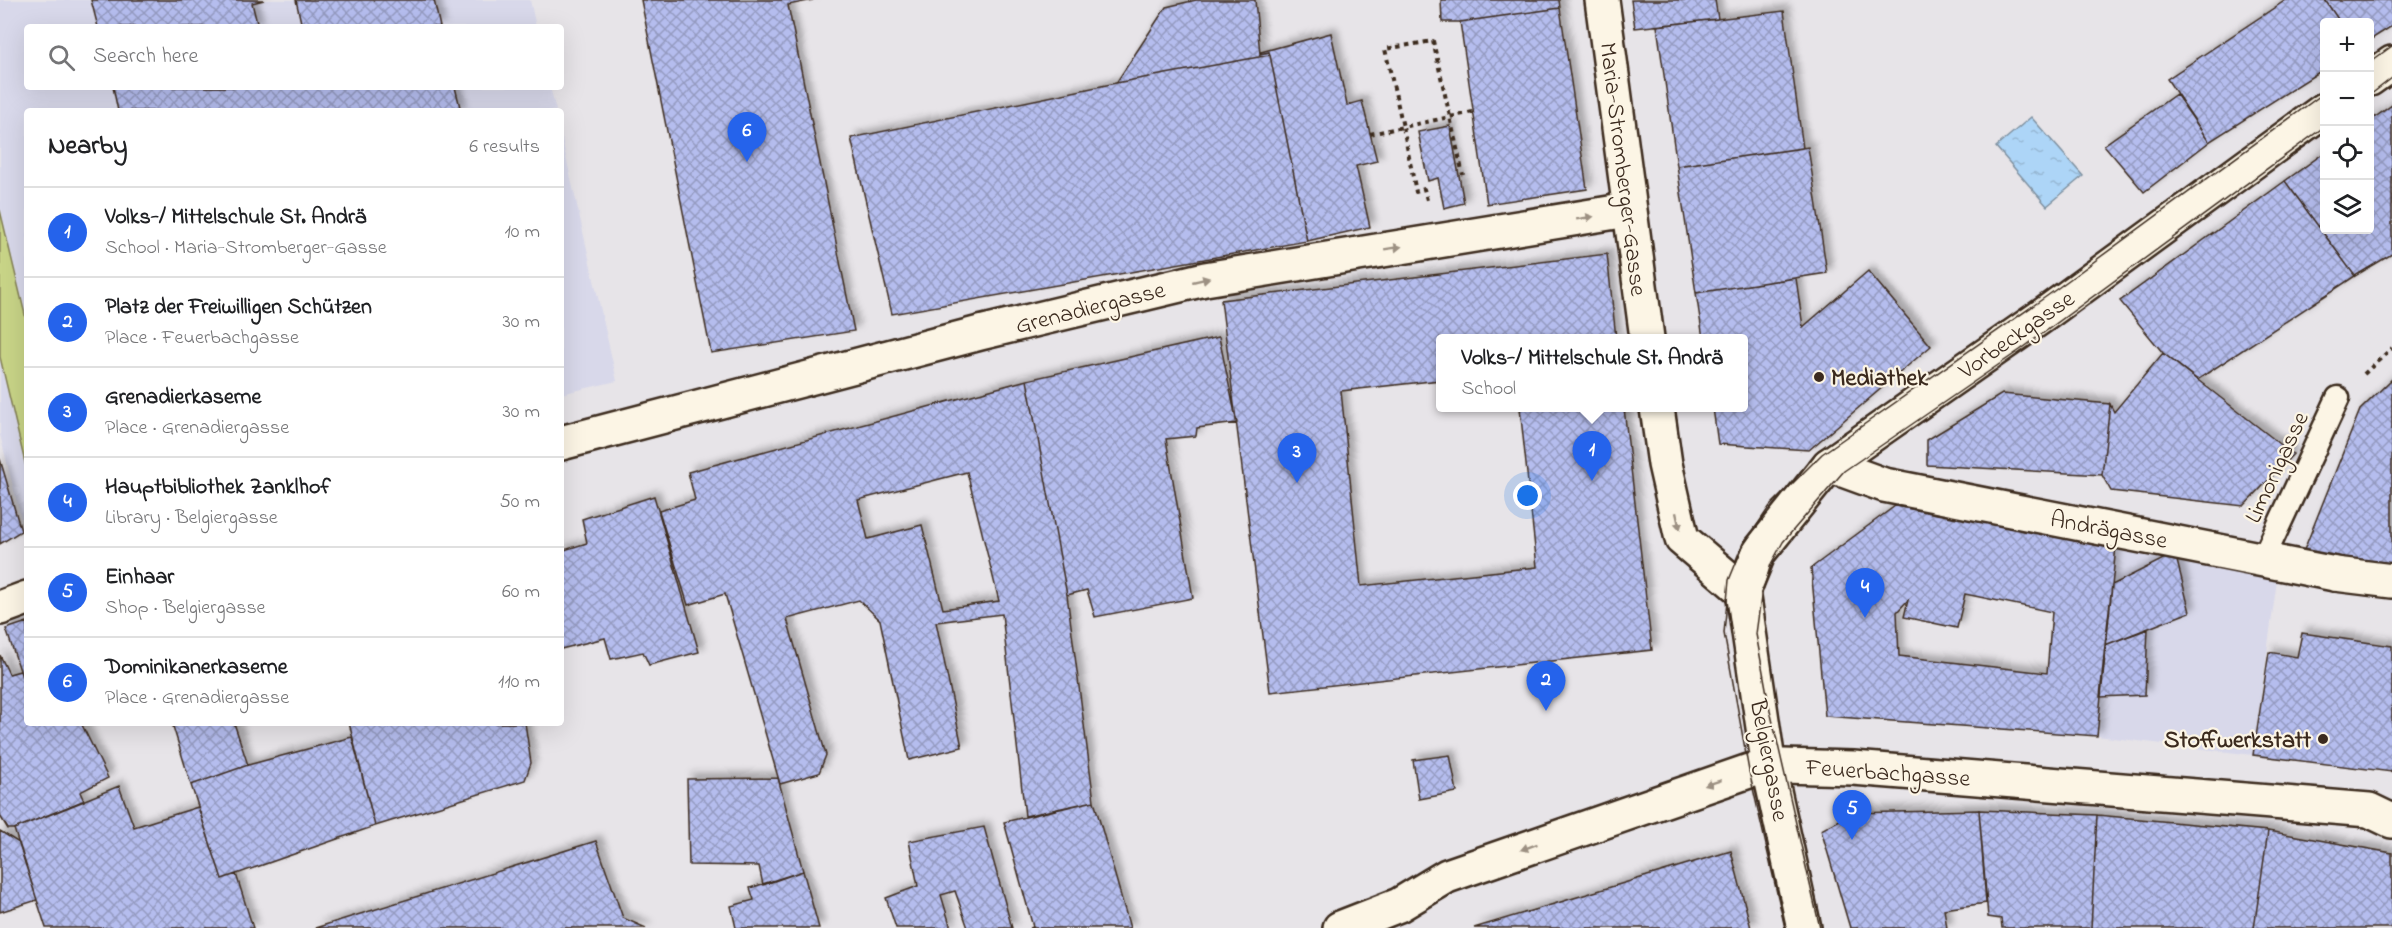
<!DOCTYPE html>
<meta charset="utf-8">
<style>
:root{--surface:#fff;--page:#f2f2f2;--text:#202124;--muted:#757577;--line:#e0e0e0;--accent:#2563eb}
body{margin:0;font-family:"Indie Flower",sans-serif;background:var(--page);color:var(--text)}
.controls{position:absolute;right:18px;top:18px;display:grid;overflow:hidden;border-radius:6px;box-shadow:0 6px 24px #0002}
.controls button{width:54px;height:54px;display:grid;place-items:center;padding:0;border:0;border-bottom:2px solid var(--line);background:var(--surface);color:var(--text);font:30px sans-serif}
.you{position:absolute;left:1528px;top:496px;width:21px;height:21px;margin:-15px;border:4px solid #fff;border-radius:50%;background:#1a73e8;box-shadow:0 0 0 9px #1a73e833}
.badge{display:grid;place-items:center;width:39px;height:39px;border-radius:50%;background:var(--accent);color:#fff;font-size:20px;font-weight:700}
.pin{position:absolute;translate:-50% -50px;filter:drop-shadow(0 2px 3px #0008)}
.pin::after{content:'';position:absolute;top:32px;width:21px;height:18px;background:inherit;clip-path:polygon(0 0,100% 0,50% 100%)}
.popup{position:absolute;left:1436px;top:334px;width:312px;height:78px;box-sizing:border-box;display:grid;place-content:center;border-radius:6px;background:var(--surface);filter:drop-shadow(0 2px 4px #0005);font-size:20px;white-space:nowrap;color:var(--muted)}
.popup b{font-size:22px;color:var(--text)}
.popup::after{content:'';position:absolute;left:50%;top:100%;margin-left:-12px;border:12px solid transparent;border-top-color:var(--surface)}
.list{margin:0;padding:0;list-style:none}
h2{display:flex;justify-content:space-between;align-items:center;height:78px;margin:0;padding:0 24px;font-size:26px}
h2 small{font-size:20px;font-weight:400;color:var(--muted)}
.list li{display:grid;grid-template-columns:39px 1fr auto;gap:18px;align-items:center;box-sizing:border-box;height:90px;padding:0 24px;border-top:2px solid var(--line)}
.list b{display:block;font-size:22px;white-space:nowrap}
.list p{margin:0;font-size:20px;white-space:nowrap;color:var(--muted)}
.list em{font-size:20px;font-style:normal;color:var(--muted)}
.icon{flex:none;width:33px;height:33px;fill:none;stroke:currentColor;stroke-width:2;stroke-linecap:round;stroke-linejoin:round}
.map{position:relative;flex:none;width:2392px;height:928px;overflow:hidden}
.search{position:absolute;background:var(--surface);box-shadow:0 6px 24px #0002;left:24px;top:24px;width:540px;height:66px;display:flex;align-items:center;gap:15px;box-sizing:border-box;padding:0 21px;border-radius:6px;color:var(--muted);font-size:22px}
.panel{position:absolute;background:var(--surface);box-shadow:0 6px 24px #0002;left:24px;top:108px;width:540px;height:618px;border-radius:6px}
.map>svg:first-child{display:block}
.built{fill:#d8d8ea}
.pitch{fill:#c8d487;stroke:#827f52;stroke-width:1.5}
.water{fill:url(#water-ripples);stroke:#7f91a0;stroke-width:1.5}
.building{fill:url(#building-cross-hatch);stroke:#3b2a1e;stroke-width:1.5;fill-rule:evenodd;filter:url(#shadow)}
.lines{fill:none;stroke-linecap:round;stroke-linejoin:round}
.service-casing{stroke:#3b2a1e;stroke-width:27}
.pedestrian-casing{stroke:#3b2a1e;stroke-width:38}
.minor-casing{stroke:#3b2a1e;stroke-width:38}
.secondary-casing{stroke:#3b2a1e;stroke-width:38}
.path{stroke:#3b2a1e;stroke-width:4;stroke-dasharray:4.5 4.5;stroke-linecap:butt}
.service{stroke:#fcf5e5;stroke-width:22}
.pedestrian{stroke:#fcf5e5;stroke-width:33}
.minor{stroke:#fcf5e5;stroke-width:33}
.secondary{stroke:#fcf5e5;stroke-width:33}
.tram{stroke:#3b2a1e;stroke-width:1.5}
.oneway{fill:#9c9082}
.poi-dot{fill:#3b2a1e;stroke:#fcf5e5;stroke-width:2}
.labels{text-anchor:middle;stroke-width:4.5;stroke-linejoin:round;paint-order:stroke}
.street-label{font-size:24px;fill:#3b2a1e;stroke:#fcf5e5}
.poi-label{font-size:24px;font-weight:bold;fill:#3b2a1e;stroke:#fcf5e5;text-anchor:start}
</style>
<div class="map">
<svg width="2392" height="928" viewBox="0 0 2392 928">
<defs>
<pattern id="water-ripples" width="26" height="14" patternUnits="userSpaceOnUse" patternTransform="scale(1.5)"><rect width="26" height="14" fill="#add5f7"/><path d="M2 4q2-2 4 0t4 0M15 11q2-2 4 0t4 0" fill="none" stroke="#96b7d3"/></pattern>
<pattern id="building-cross-hatch" width="8" height="8" patternUnits="userSpaceOnUse" patternTransform="scale(1.5)"><rect width="8" height="8" fill="#b5bdee"/><path d="M0 0l8 8M0 8l8-8" fill="none" stroke="#949ac0"/></pattern>
<filter id="shadow"><feDropShadow dx="5.5" dy="-5.5" stdDeviation="3" flood-color="#0004"/></filter>
</defs>
<rect width="100%" height="100%" fill="#e7e4e8"/>
<filter id="ink" filterUnits="userSpaceOnUse"><feTurbulence type="fractalNoise" baseFrequency=".0167" numOctaves="2"/><feDisplacementMap in="SourceGraphic" scale="12" xChannelSelector="R" yChannelSelector="G"/><feConvolveMatrix kernelMatrix="1 2 1 2 8 2 1 2 1" color-interpolation-filters="sRGB"/></filter>
<g filter="url(#ink)">
<path class="built" d="M0,0H530L536,27H27V87H550L556,111H27V517L21,518L0,435Z
M561,135L617,381L561,394Z
M2116,546L2277,580L2253,755L2097,736Z"/>
<path class="pitch" d="M0,210L27,323V471L0,357Z"/>
<path class="water" d="M2031,117L2083,176L2047,206L1996,147Z"/>
<path class="building" d="M91,0H264L252,3L258,27H98Z
M296,0H434L440,27H302Z
M641,0H813L788,5L854,331L711,353Z
M1255,0L1260,54L1269,52L1270,55L1116,83L1166,7L1196,0Z
M1441,0H1559L1560,8L1460,22H1442Z
M1631,0H1715L1718,19L1635,28Z
M2286,0H2325L2340,22H2324V69L2209,142L2167,79Z
M2325,0H2392V26L2370,40V22H2340Z
M1560,8L1587,189L1487,204L1460,22Z
M1784,11L1803,148L1677,166L1657,26Z
M1331,33L1347,105L1362,101L1377,161L1356,166L1370,227L1307,241L1270,55L1269,52L1260,54L1261,52Z
M1270,55L1307,241L892,314L851,138L1116,83Z
M113,87H455L461,111H118Z
M2176,94L2209,142L2144,192L2104,145Z
M2392,105V254L2355,276L2285,181L2324,153V230H2370V121Z
M1450,126L1464,203L1444,208L1438,178L1428,181L1418,132Z
M1808,147L1827,273L1696,293L1677,166Z
M2285,181L2355,276L2197,380L2163,353L2120,301Z
M1607,254L1616,338H1440V380L1341,391L1361,586L1537,567L1520,408H1624L1652,650L1270,692L1221,300Z
M1868,271L1931,346L1809,450L1718,444L1713,408H1744V338H1703L1696,293L1796,278L1803,327Z
M1219,337L1237,423L1197,428L1196,436L1166,439L1193,598L1095,617L1087,590L1067,595L1027,380Z
M2163,353L2293,454L2244,506L2111,491L2102,475L2110,404L2114,412Z
M2392,379V571L2300,560L2360,410Z
M1027,380L1067,595L1094,801L1025,816L1002,614L936,622L962,747L909,760L880,620L859,600L787,619L826,755L819,773L780,784L725,594L688,605L659,511L695,500L688,472ZM967,472L999,601L943,609L922,525L868,539L858,500Z
M2002,394L2110,404L2102,475L1927,465V440Z
M0,459L21,531L0,544Z
M654,496L699,652L649,665L643,652L611,659L605,638L561,649V551L587,543L582,519Z
M1895,506L2116,546L2097,736L1825,716L1811,568ZM1965,594L2052,612L2047,673L1899,656L1897,612L1908,600L1904,617L1957,628Z
M2175,553L2190,612L2105,645L2112,585Z
M27,622V691L6,629Z
M2148,629L2145,695L2100,697L2105,645Z
M2302,633L2392,646V772L2253,755L2269,652L2297,657Z
M0,655L9,674L20,671L27,691V723H81L108,778L80,792L84,801L14,829H8L0,816Z
M172,723H234L248,765L191,785Z
M349,723H525L531,763L525,780L375,826Z
M352,737L375,826L222,879L191,785L248,765Z
M1450,755L1457,792L1419,799L1413,760Z
M778,778L803,871L763,885L759,866L689,865L687,779Z
M119,786L134,827L198,807L222,879L236,874L253,928H46L14,829Z
M1094,801L1130,928H1030L1033,927L1004,822Z
M1979,810L1986,903L1944,909L1947,928H1850L1821,830L1853,813Z
M1979,810L2097,815L2091,928H2002L2001,919L1988,917Z
M2097,815L2268,831L2254,928H2091Z
M984,827L1012,928H968L955,891L941,895L951,928H896L886,898L918,886L909,841Z
M0,831L19,843L37,900L0,912Z
M2268,831L2392,853V928H2254Z
M596,841L623,918L646,928H315Z
M1731,851L1751,928H1474L1644,877Z
M803,871L819,928H736L731,906L754,900L750,888Z"/>
<g class="lines">
<g class="service-casing">
<path id="service" d="M2263,559L2338,398"/>
</g>
<g class="pedestrian-casing">
<path id="pedestrian" d="M2335,574L2392,581"/>
</g>
<g class="minor-casing">
<path id="minor" d="M1602,0L1647,338
M1657,408L1665,464L1682,539L1743,591
M561,443L980,333L1205,279L1628,210
M1829,465L1884,485L2335,574
M0,608L27,598
M1340,928L1399,905L1447,876L1749,771L1783,766L1853,768L2369,810L2392,821"/>
</g>
<g class="secondary-casing">
<path id="secondary" d="M2370,79L2392,63
M1804,928L1769,768L1743,591L1759,552L1829,465L2045,314L2324,110"/>
</g>
<path class="path" d="M1370,134L1403,127L1385,49L1433,41L1463,175
M1427,200L1424,189L1416,192L1403,127L1473,112
M2364,374L2392,348"/>
<use href="#service" class="service"/>
<use href="#pedestrian" class="pedestrian"/>
<use href="#minor" class="minor"/>
<use href="#secondary" class="secondary"/>
<path class="tram" d="M2370,62L2392,46
M2370,95L2392,78
M1785,928L1749,771L1724,633L1729,580L1743,546L1770,506L1822,454L2047,296L2324,93
M1820,928L1770,710L1756,634L1761,597L1771,564L1783,542L1844,471L2020,350L2324,127"/>
</g>
<defs><path id="oneway-solid" d="M-6-.8H1V-3.2L6.5 0L1 3.2V.8H-6Z" transform="scale(1.5)"/></defs>
<g class="oneway">
<use href="#oneway-solid" transform="translate(1585 218) rotate(-9)"/>
<use href="#oneway-solid" transform="translate(1393 248) rotate(-9)"/>
<use href="#oneway-solid" transform="translate(1201 280) rotate(-13)"/>
<use href="#oneway-solid" transform="translate(1678 521) rotate(77)"/>
<use href="#oneway-solid" transform="translate(1713 783) rotate(162)"/>
<use href="#oneway-solid" transform="translate(1529 847) rotate(160)"/>
</g>
</g>
<g class="poi-dot">
<circle cx="1819" cy="377" r="6"/>
<circle cx="2323" cy="739" r="6"/>
</g>
<g class="labels">
<g class="street-label">
<text transform="translate(1624 169) rotate(83)" y="8">Maria-Stromberger-Gasse</text>
<text transform="translate(1090 307) rotate(-14)" y="8">Grenadiergasse</text>
<text transform="translate(2016 334) rotate(-35)" y="8">Vorbeckgasse</text>
<text transform="translate(2276 467) rotate(-65)" y="8">Limonigasse</text>
<text transform="translate(2109 529) rotate(11)" y="8">Andrägasse</text>
<text transform="translate(1770 760) rotate(79)" y="8">Belgiergasse</text>
<text transform="translate(1888 772) rotate(4)" y="8">Feuerbachgasse</text>
</g>
<g class="poi-label">
<text x="1831" y="385">Mediathek</text>
<text x="2311" y="747" text-anchor="end">Stoffwerkstatt</text>
</g>
</g>
</svg>
<div class="controls">
<button>+</button>
<button>−</button>
<button><svg class="icon" aria-label="locate" viewBox="0 0 24 24"><circle cx="12" cy="12" r="6"/><path d="M12 2v4M12 18v4M2 12h4M18 12h4"/></svg></button>
<button><svg class="icon" aria-label="layers" viewBox="0 0 24 24"><path d="M12 4l9 5-9 5-9-5zM3 14l9 5 9-5"/></svg></button>
</div>
<div class="you"></div>
<div class="pin badge" style="left:1592px;top:481px">1</div>
<div class="popup"><b>Volks-/ Mittelschule St. Andrä</b>School</div>
<div class="pin badge" style="left:1546px;top:711px">2</div>
<div class="pin badge" style="left:1297px;top:483px">3</div>
<div class="pin badge" style="left:1865px;top:618px">4</div>
<div class="pin badge" style="left:1852px;top:840px">5</div>
<div class="pin badge" style="left:747px;top:162px">6</div>
<div class="search"><svg class="icon" aria-label="search" viewBox="0 0 24 24"><circle cx="10" cy="10" r="6"/><path d="M15 15l6 6"/></svg>Search here</div>
<section class="panel">
<h2>Nearby<small>6 results</small></h2>
<ul class="list">
<li><span class="badge">1</span><div><b>Volks-/ Mittelschule St. Andrä</b><p>School · Maria-Stromberger-Gasse</p></div><em>10 m</em></li>
<li><span class="badge">2</span><div><b>Platz der Freiwilligen Schützen</b><p>Place · Feuerbachgasse</p></div><em>30 m</em></li>
<li><span class="badge">3</span><div><b>Grenadierkaserne</b><p>Place · Grenadiergasse</p></div><em>30 m</em></li>
<li><span class="badge">4</span><div><b>Hauptbibliothek Zanklhof</b><p>Library · Belgiergasse</p></div><em>50 m</em></li>
<li><span class="badge">5</span><div><b>Einhaar</b><p>Shop · Belgiergasse</p></div><em>60 m</em></li>
<li><span class="badge">6</span><div><b>Dominikanerkaserne</b><p>Place · Grenadiergasse</p></div><em>110 m</em></li>
</ul>
</section>
</div>
